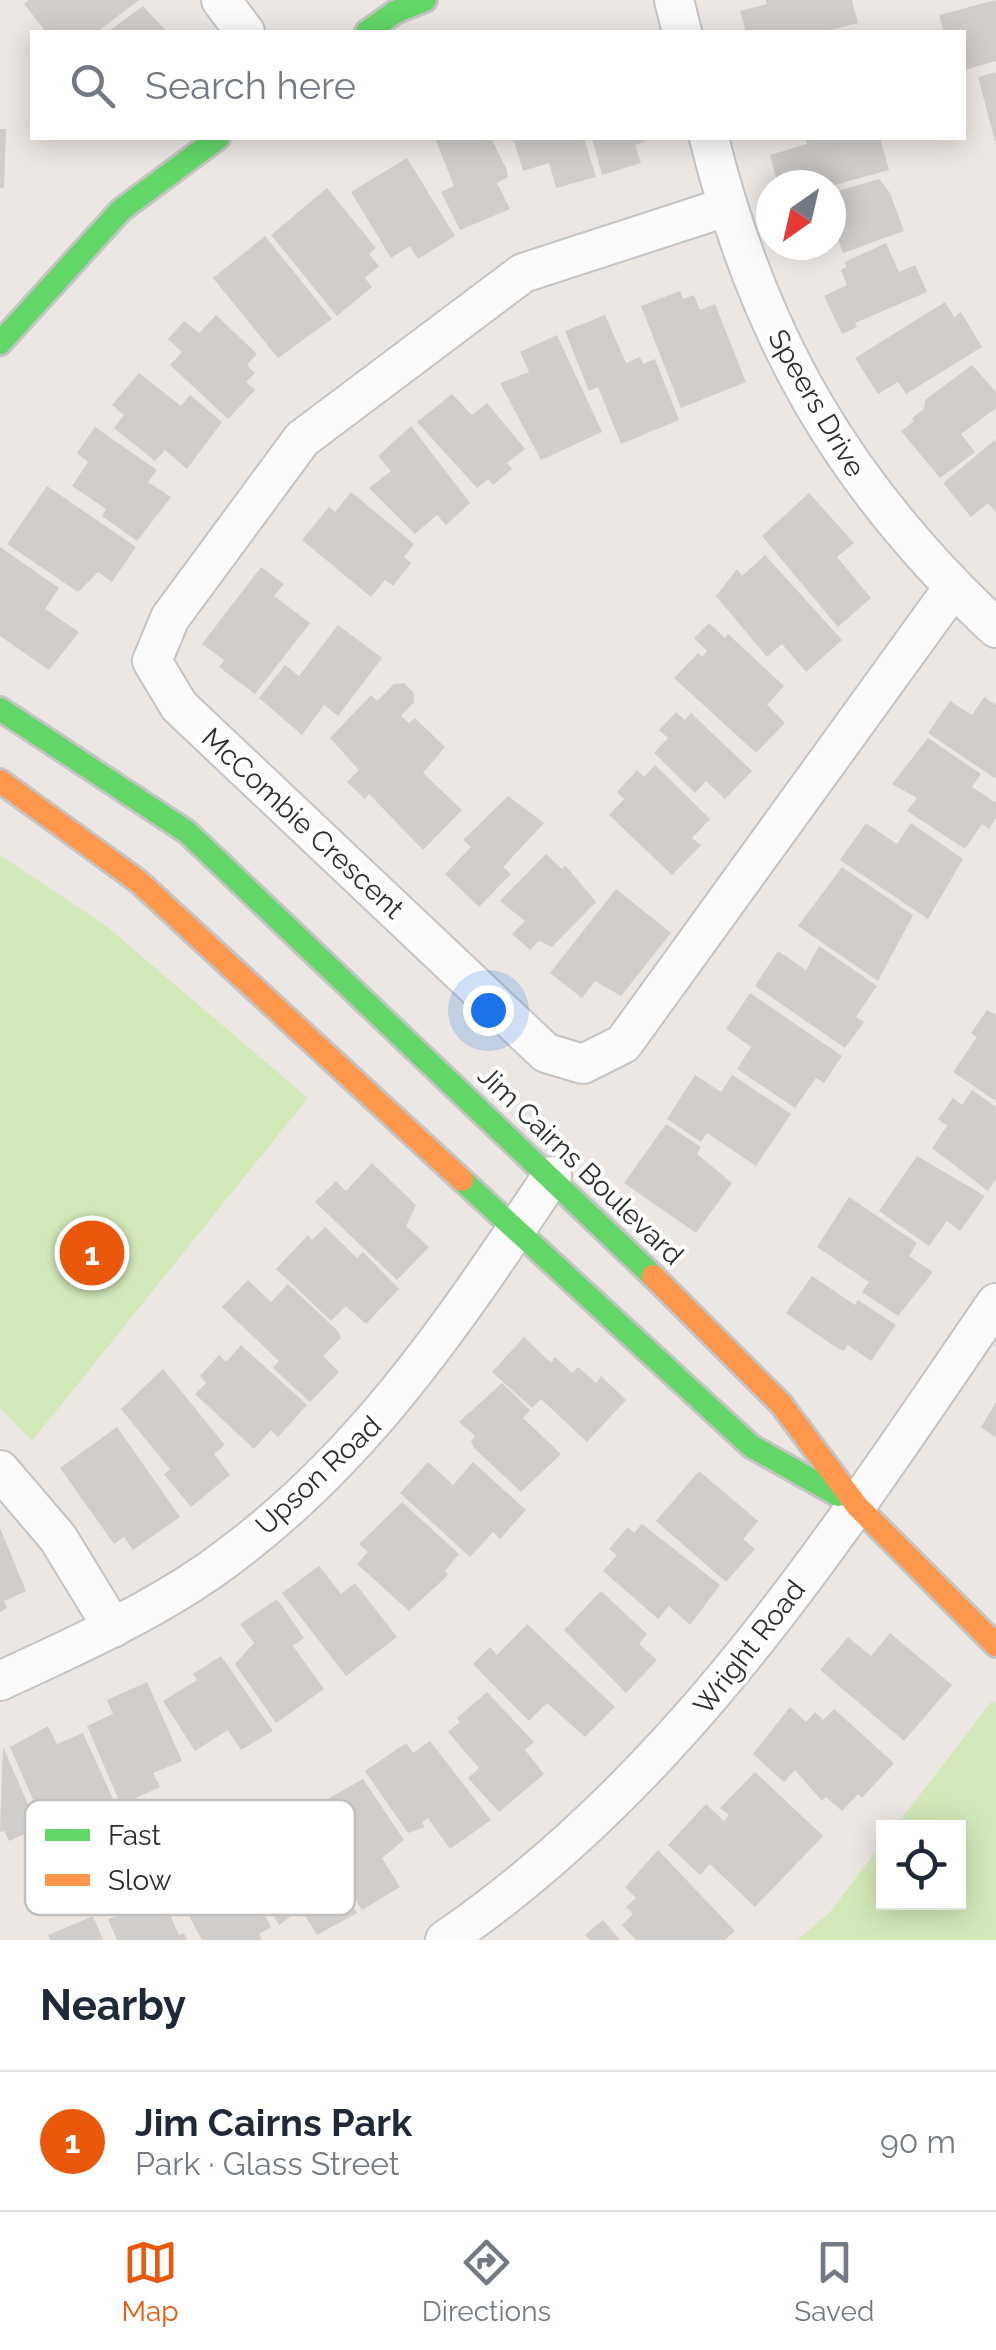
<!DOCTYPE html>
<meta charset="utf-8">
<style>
:root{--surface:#fff;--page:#f2f2f3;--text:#1f2937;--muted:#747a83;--line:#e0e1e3;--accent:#ea580c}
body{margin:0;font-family:Raleway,sans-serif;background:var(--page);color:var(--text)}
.controls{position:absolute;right:30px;bottom:30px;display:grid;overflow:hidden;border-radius:0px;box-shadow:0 5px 25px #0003}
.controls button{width:90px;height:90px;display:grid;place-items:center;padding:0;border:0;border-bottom:2px solid var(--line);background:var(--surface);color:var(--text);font:50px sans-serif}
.compass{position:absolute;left:756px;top:170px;width:90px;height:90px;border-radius:50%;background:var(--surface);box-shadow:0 5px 25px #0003;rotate:214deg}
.you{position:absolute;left:488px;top:1010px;width:35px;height:35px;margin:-25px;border:8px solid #fff;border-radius:50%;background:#1a73e8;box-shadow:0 0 0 15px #1a73e833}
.badge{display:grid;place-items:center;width:65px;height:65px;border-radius:50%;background:var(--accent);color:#fff;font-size:32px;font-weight:700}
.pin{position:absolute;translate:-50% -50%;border:5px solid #fff;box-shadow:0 2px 10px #0006}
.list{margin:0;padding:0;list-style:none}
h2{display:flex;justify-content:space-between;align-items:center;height:130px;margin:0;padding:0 40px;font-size:42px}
h2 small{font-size:32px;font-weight:400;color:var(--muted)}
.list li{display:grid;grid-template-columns:65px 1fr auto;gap:30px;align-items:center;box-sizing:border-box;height:140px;padding:0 40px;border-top:2px solid var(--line)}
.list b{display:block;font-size:38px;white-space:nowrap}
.list p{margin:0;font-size:32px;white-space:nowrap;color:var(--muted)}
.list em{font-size:32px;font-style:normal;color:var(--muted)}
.icon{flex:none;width:55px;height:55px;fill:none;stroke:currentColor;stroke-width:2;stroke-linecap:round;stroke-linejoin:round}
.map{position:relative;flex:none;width:996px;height:1940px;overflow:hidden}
.search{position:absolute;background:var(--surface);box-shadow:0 5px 25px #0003;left:30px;right:30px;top:30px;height:110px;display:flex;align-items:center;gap:25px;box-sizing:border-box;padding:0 35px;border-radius:0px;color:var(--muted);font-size:38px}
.sheet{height:270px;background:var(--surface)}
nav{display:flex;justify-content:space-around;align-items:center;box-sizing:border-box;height:140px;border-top:2px solid var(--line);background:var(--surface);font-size:28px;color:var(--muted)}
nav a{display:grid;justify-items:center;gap:5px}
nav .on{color:var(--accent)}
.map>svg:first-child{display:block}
.green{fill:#d3e9b9}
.building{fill:#d1cdca}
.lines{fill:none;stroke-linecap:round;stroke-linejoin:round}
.street-casing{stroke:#c5c4c4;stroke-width:42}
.fast-casing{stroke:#c5c4c4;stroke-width:28}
.slow-casing{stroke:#c5c4c4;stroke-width:28}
.street{stroke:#fcfbfb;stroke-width:38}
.fast{stroke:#63d668;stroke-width:22}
.slow{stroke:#ff974d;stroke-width:22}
.labels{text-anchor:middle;stroke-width:8;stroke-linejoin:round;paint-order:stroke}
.street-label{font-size:28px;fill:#2d2d2d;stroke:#fff}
.key{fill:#fff;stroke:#c0c0c0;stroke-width:2.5}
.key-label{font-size:28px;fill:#2d2d2d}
</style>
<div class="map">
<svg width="996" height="1940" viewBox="0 0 996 1940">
<rect width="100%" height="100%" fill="#ece7e3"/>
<path class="green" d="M0,855L105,925L308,1098L32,1441L0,1408Z
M992,1701L996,1704V1940H797L830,1912L883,1842L884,1902H958V1828L895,1827Z"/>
<path class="building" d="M29,0H139L97,32H46L24,4Z
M766,0H852L858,23L822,32H746L740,11L767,4Z
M996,0V61L964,70V32H944L939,15Z
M143,6L167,32H108Z
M996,72V141H995L978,77Z
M0,129H6L4,188H0Z
M435,138H491L507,170L508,177L497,183L510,209L460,230L441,192L454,186Z
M513,138H584L596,177L556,188L549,163L523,171Z
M592,138H645L646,141L635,145L641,163L602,175Z
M805,138H880L889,170L831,186L778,185L770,155L807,144Z
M407,158L455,236L418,259L410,246L391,258L351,192Z
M879,179L890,193L904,231L843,253L836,234L831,236V193Z
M327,188L376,248L369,254L379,266L365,278L372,287L337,316L271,235Z
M265,236L332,319L278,358L213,278Z
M886,243L899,272L915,265L927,292L855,323L857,327L842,334L824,296L847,285L841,270L846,267L845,262Z
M680,291L683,299L694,295L700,310L715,304L746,382L681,408L641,306Z
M945,302L954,317L961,312L982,347L906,394L898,382L878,394L855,358Z
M216,315L257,354L247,365L255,373L246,382L255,390L228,419L170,365L182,352L168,339L184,321L199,333Z
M605,315L626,363L640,357L643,364L655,359L679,420L621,444L598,387L589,391L565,331Z
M557,335L602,432L541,460L500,383L529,372L520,352Z
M972,365L996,392V408L961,434L975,452L940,478L901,431L914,421L912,418L924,409L925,400Z
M139,373L181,406L190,395L222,422L187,469L165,450L155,461L114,428L124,415L112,405Z
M452,394L472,415L487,403L525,449L507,463L512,469L493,485L488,479L477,488L417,422Z
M411,426L470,503L446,525L437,515L415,534L369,488L391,471L378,456Z
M95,427L157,470L148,482L171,497L137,541L102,516L106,509L72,486L88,462L77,453Z
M996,439V512L988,503L971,517L943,483Z
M47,486L136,547L112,582L98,572L78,592L7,544Z
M351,492L414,544L404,557L411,563L393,586L385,580L371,597L302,540L329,507L335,512Z
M809,493L854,543L837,557L871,598L838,627L762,536Z
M0,547L59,588L45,609L79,632L49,670L0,636Z
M765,555L842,640L806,672L782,644L767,657L716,596L737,569L742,576Z
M261,567L284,584L274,596L310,623L255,694L219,667L224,660L202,644Z
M709,623L725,638L728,634L784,686L767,705L785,723L756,753L674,678L698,653L702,657L707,651L694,638Z
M338,625L382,658L338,716L324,705L302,735L259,698L285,665L299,676Z
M404,683L413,692L414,702L401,716L409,723L415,718L445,747L423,773L462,810L423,850L369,794L365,799L347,782L359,770L330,738L371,695L377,701L394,684Z
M984,697L996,705V779L928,733L950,701L972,715Z
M676,712L685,720L691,713L752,771L725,799L706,781L695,793L654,753L668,738L659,730Z
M928,738L981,774L972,787L996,803V818L989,829L982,824L965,849L907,811L917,798L892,784Z
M655,765L710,819L692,838L701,845L672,875L609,815L624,799L617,792L637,770L644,777Z
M508,796L544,823L503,867L511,874L479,907L445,874L471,847L463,840Z
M866,823L897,844L911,823L963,859L928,919L840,860Z
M546,854L562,869L565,865L596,902L552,947L539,941L530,950L512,934L525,921L500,901Z
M842,867L913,915L878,981L798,926Z
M616,889L671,933L621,996L595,981L582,998L550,973Z
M819,946L877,986L856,1017L864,1022L845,1048L755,986L778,951L806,970Z
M750,993L842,1056L824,1083L816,1078L795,1108L737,1069L751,1047L726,1029Z
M987,1010L996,1015V1101L953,1072L977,1037L971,1033Z
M695,1075L721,1092L732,1075L791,1114L756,1166L707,1133L701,1142L667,1119Z
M972,1090L996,1107V1179L988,1191L932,1148L947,1126L938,1119L953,1098L962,1105Z
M666,1124L701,1147L697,1154L732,1183L696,1233L624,1183Z
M917,1156L985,1196L960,1231L947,1221L929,1246L879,1211Z
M372,1163L416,1205L406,1226L429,1247L397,1280L315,1202L336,1181L346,1191Z
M849,1197L917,1243L909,1256L933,1272L898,1316L862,1292L869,1282L817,1247Z
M325,1227L357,1258L363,1252L399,1289L366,1324L346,1306L331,1321L276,1269L308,1235L312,1240Z
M812,1276L855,1305L858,1300L896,1325L871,1361L848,1345L844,1351L834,1346L786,1313Z
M248,1280L271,1302L288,1284L338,1331L341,1338L323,1356L339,1372L310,1402L273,1368L279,1361L222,1307Z
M524,1337L551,1363L555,1357L572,1373L578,1367L596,1383L601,1376L626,1400L587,1442L541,1399L532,1408L492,1372Z
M241,1345L307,1405L278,1437L271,1430L254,1449L195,1394L206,1383L200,1376L219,1355L226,1362Z
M163,1369L225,1445L214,1454L230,1475L191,1507L164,1474L170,1469L121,1409Z
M502,1383L530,1410L523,1418L561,1454L521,1492L474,1448L471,1441L475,1436L459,1422Z
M996,1402V1438L981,1427Z
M117,1427L180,1517L133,1550L124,1537L114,1544L60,1468Z
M428,1462L453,1485L473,1462L526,1510L500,1539L493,1532L470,1557L400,1493Z
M699,1471L758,1521L743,1539L755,1549L726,1582L656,1521Z
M402,1502L459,1554L445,1571L448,1574L444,1579L409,1611L357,1564L368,1552L359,1544Z
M642,1524L720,1585L690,1625L669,1606L658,1619L603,1571L617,1555L609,1549L628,1527L634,1533Z
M0,1528L26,1591L4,1601L7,1608L0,1612Z
M319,1566L341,1594L355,1583L397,1637L346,1676L282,1593Z
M601,1591L647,1634L639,1644L657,1660L626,1693L564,1630Z
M277,1599L304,1638L293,1646L324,1689L276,1723L235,1664L254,1643L240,1624Z
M527,1624L615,1707L585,1737L547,1703L529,1721L473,1664L490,1647L497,1655Z
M890,1633L952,1685L904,1741L820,1670L848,1637L871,1656Z
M221,1656L273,1731L241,1750L228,1730L195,1751L163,1701L197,1680L193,1674Z
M147,1682L182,1761L153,1773L160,1787L121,1805L87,1726L113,1714L107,1700Z
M487,1692L534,1742L525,1750L544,1774L499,1812L468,1778L479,1768L448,1732L460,1722L457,1718Z
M790,1707L806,1722L815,1712L823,1720L834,1709L894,1763L862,1798L858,1794L842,1811L826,1797L822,1801L795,1770L784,1782L753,1754Z
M48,1726L57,1744L83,1733L124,1823L93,1836L84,1816L61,1826L59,1820L45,1827L10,1747Z
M430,1741L491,1820L450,1849L428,1818L422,1822L425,1827L408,1833L365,1771L406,1743L413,1753Z
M3,1747L34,1818L26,1821L31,1831L9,1841L4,1831L0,1832Z
M755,1772L823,1836L755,1907L710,1864L700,1875L668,1845L706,1804L724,1821L729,1815L720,1808Z
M363,1779L404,1840L382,1858L400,1887L362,1910L303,1813Z
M298,1816L357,1913L317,1935L301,1909L279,1925L240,1855Z
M658,1850L735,1931L725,1940H636L622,1925L633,1914L626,1907L636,1898L625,1887Z
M235,1861L271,1927L259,1934L262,1940H202L176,1892Z
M163,1899L179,1935L184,1933L187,1940H117L108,1919Z
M93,1916L103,1940H50L48,1935Z
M603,1920L620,1940H590L585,1935Z"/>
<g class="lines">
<g class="street-casing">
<path id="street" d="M221,0L245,32
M674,0L682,32
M709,138C759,339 844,486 996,628
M726,207L523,273L302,439L170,618L152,661L179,706L546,1053L583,1064L623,1044L953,588
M0,1470L58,1538L113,1628
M0,1681C71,1648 144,1616 209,1571C359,1466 452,1325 552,1176
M445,1940C682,1778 836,1536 996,1303"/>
</g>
<g class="fast-casing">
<path id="fast" d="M367,32L395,12L425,0
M0,343L121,210L218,138
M0,709L187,832L653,1276
M462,1180L751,1446L838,1495"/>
</g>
<g class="slow-casing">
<path id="slow" d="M0,781L138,881L462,1180
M653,1276L781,1404L857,1506L996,1645"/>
</g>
<use href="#street" class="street"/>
<use href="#fast" class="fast"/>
<use href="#slow" class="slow"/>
</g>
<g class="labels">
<g class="street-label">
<text transform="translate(817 403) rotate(60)" y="10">Speers Drive</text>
<text transform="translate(303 823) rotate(43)" y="10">McCombie Crescent</text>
<text transform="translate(581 1165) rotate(44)" y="10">Jim Cairns Boulevard</text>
<text transform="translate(318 1475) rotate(-43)" y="10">Upson Road</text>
<text transform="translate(749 1647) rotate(-52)" y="10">Wright Road</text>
</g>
</g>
<rect x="25" y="1800" width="330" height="115" rx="15" class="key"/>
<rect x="45" y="1829" width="45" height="12" fill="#63d668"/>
<rect x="45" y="1874" width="45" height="12" fill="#ff974d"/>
<g class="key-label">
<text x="108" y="1845">Fast</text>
<text x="108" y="1890">Slow</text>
</g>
</svg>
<div class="controls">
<button><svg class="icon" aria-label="locate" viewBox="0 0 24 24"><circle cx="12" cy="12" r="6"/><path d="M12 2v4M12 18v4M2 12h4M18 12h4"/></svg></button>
</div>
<svg class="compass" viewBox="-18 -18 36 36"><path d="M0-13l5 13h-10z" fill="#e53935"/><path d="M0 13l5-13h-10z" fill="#747a83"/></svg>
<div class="you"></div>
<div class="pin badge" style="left:92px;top:1253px">1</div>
<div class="search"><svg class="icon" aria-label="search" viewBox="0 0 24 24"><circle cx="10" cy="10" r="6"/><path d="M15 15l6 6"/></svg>Search here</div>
</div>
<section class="sheet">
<h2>Nearby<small></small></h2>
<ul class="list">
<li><span class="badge">1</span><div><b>Jim Cairns Park</b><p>Park · Glass Street</p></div><em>90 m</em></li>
</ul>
</section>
<nav>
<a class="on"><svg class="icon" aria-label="map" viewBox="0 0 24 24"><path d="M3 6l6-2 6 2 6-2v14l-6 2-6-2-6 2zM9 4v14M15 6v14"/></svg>Map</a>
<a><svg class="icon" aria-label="directions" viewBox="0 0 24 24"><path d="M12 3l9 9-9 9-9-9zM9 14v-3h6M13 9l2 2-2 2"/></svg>Directions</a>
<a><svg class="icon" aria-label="saved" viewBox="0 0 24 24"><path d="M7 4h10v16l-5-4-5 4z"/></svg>Saved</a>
</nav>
